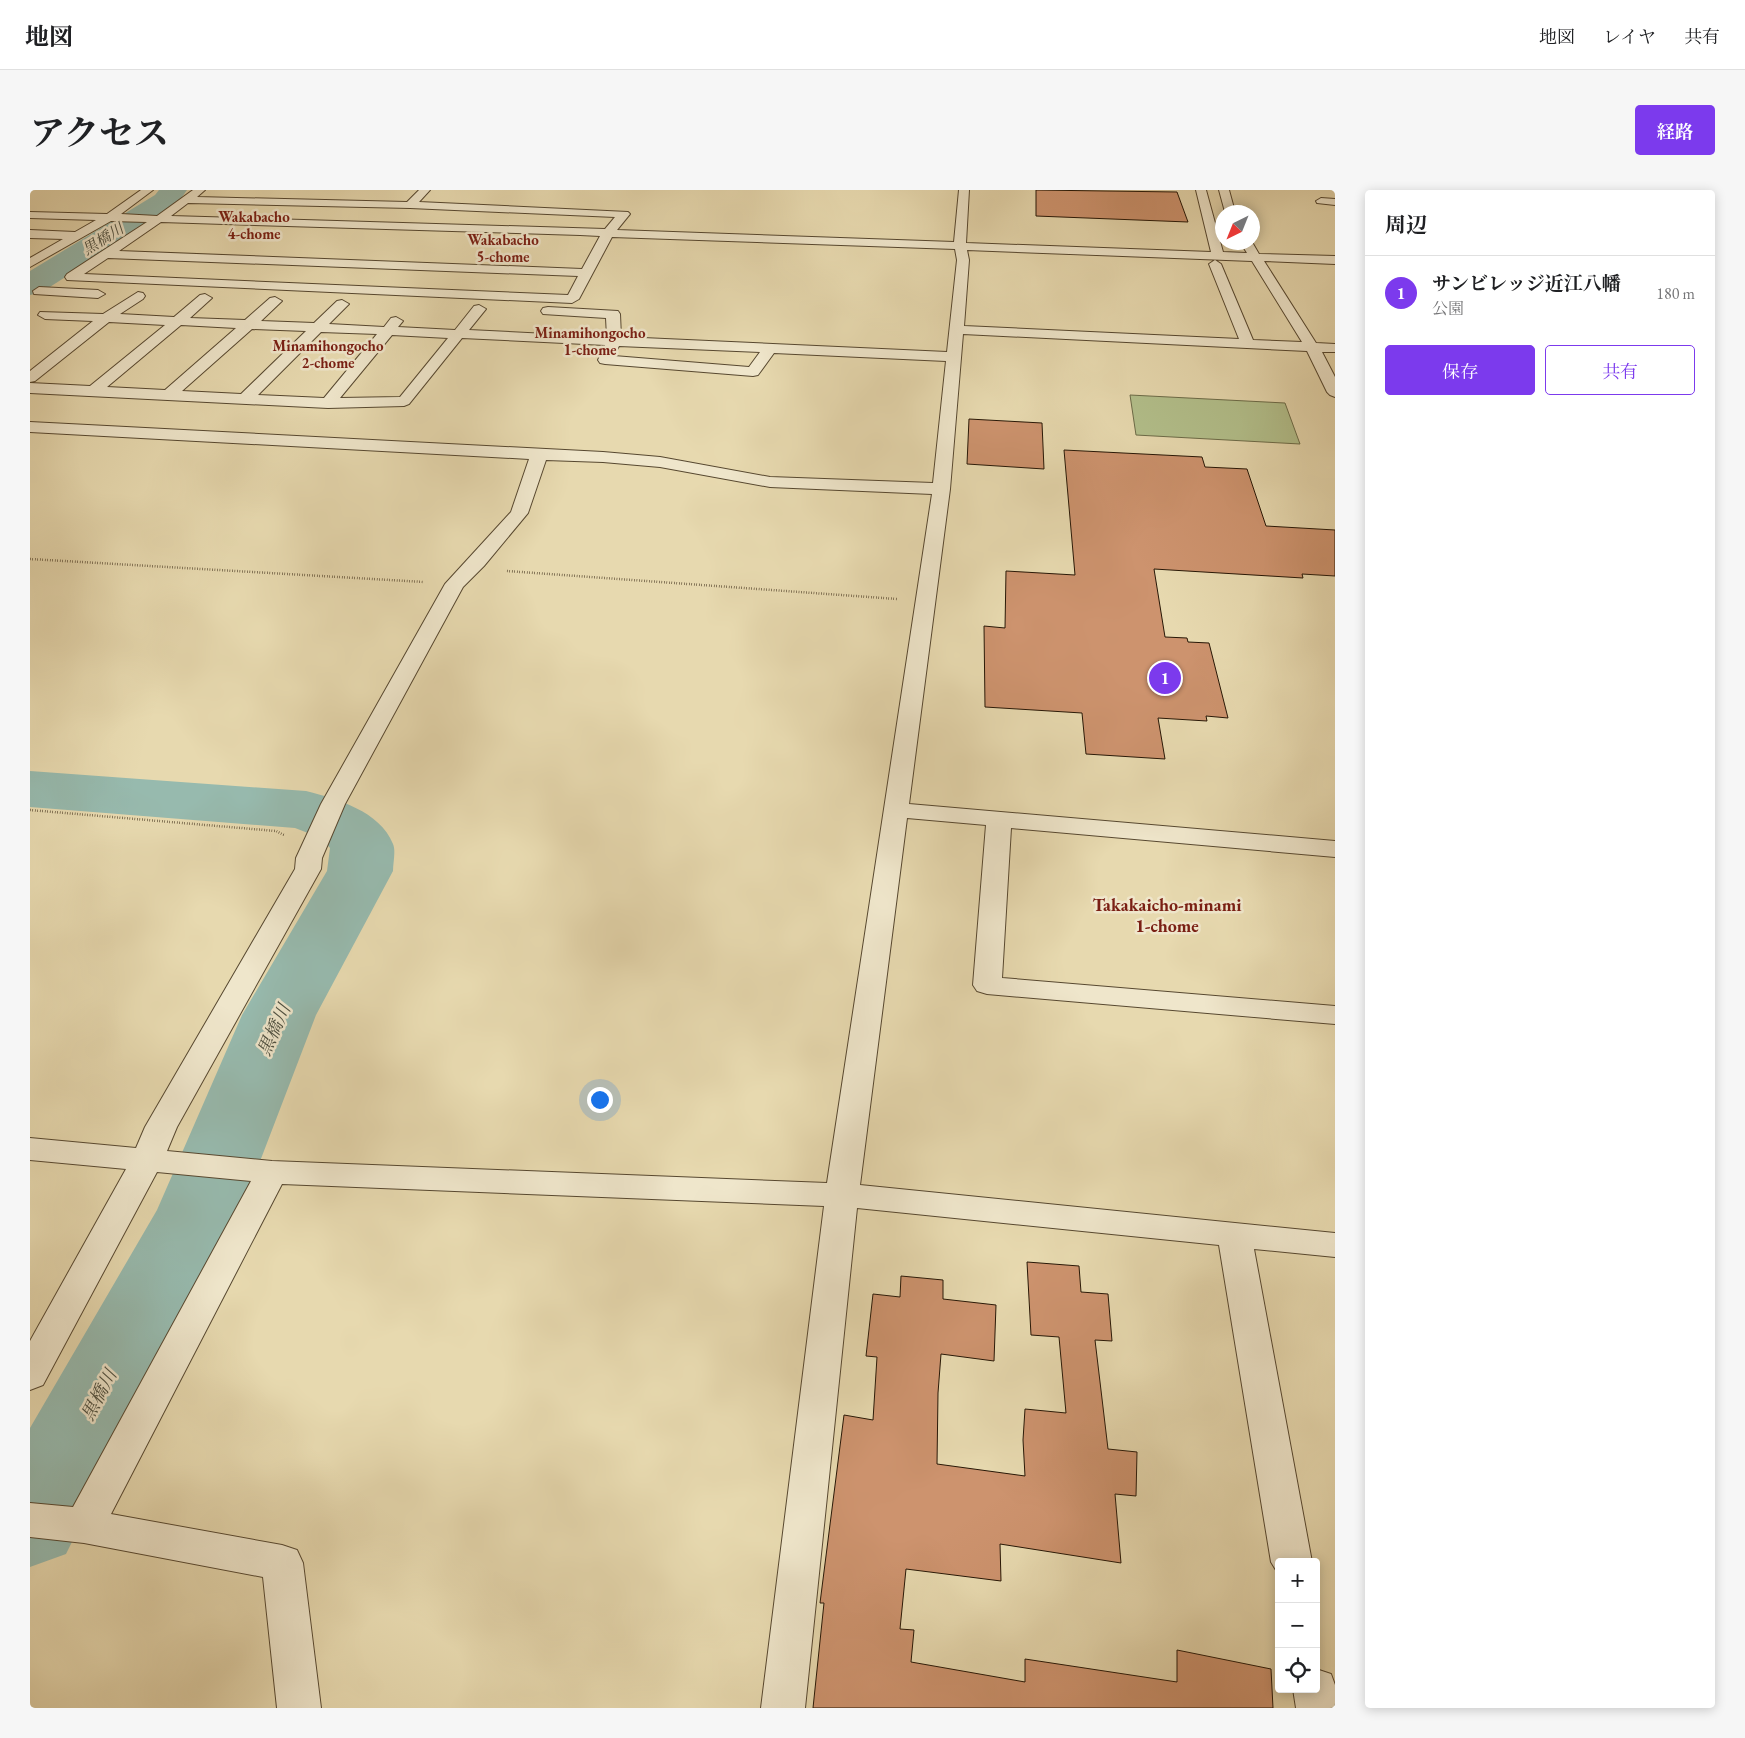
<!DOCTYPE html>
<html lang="ja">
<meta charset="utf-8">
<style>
:root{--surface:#fff;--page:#f6f6f6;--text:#202124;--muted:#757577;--line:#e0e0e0;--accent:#7c3aed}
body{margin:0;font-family:"EB Garamond","Noto Serif JP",serif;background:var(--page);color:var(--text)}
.controls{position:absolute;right:15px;bottom:15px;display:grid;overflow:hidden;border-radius:5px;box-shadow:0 2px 12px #0003}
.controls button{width:45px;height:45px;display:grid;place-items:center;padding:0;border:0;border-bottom:1px solid var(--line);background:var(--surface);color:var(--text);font:25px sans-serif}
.compass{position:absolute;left:1185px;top:15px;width:45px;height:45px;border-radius:50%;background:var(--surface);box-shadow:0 2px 12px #0003;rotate:223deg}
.you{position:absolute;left:569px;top:909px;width:18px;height:18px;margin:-12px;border:4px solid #fff;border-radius:50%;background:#1a73e8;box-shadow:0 0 0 8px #1a73e833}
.badge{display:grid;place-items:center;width:32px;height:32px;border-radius:50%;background:var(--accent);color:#fff;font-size:16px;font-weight:700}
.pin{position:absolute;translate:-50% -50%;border:2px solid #fff;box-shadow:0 1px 5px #0006}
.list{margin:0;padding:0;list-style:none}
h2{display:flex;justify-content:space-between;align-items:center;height:65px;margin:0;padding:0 20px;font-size:21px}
h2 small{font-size:16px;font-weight:400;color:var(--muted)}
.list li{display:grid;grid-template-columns:32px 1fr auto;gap:15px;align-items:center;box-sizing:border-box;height:75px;padding:0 20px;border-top:1px solid var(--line)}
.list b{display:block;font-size:19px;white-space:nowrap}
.list p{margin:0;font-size:16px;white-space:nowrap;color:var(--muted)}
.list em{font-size:16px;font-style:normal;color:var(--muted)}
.actions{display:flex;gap:10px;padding:15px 20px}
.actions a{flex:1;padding:11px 0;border:1px solid var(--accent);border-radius:5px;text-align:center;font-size:18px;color:var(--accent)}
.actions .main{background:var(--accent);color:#fff}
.icon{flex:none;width:28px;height:28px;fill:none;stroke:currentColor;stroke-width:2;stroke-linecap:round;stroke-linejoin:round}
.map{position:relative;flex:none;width:1305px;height:1518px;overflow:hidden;border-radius:5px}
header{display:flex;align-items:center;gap:30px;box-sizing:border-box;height:70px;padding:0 25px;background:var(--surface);border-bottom:1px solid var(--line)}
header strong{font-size:24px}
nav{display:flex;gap:28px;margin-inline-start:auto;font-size:18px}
.intro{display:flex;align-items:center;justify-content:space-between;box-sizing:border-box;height:120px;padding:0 30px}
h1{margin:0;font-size:35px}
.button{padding:12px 22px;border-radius:5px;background:var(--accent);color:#fff;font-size:18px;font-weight:700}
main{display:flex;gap:30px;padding:0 30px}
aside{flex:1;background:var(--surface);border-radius:5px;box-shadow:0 2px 12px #0003}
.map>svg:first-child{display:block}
.green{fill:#b3c08c;stroke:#6d6c49}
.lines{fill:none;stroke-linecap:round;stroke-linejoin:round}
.river{fill:#97baae;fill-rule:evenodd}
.building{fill:#cd936e;stroke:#271706}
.minor-casing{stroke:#574830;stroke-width:2}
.path{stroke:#271706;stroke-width:2.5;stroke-dasharray:0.5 2;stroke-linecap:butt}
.minor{fill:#efe6cb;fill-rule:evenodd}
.labels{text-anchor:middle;stroke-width:5;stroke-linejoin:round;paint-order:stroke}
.far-neighbourhood-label{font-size:15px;font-weight:bold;fill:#7a1f14;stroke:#efe6cb}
.far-water-label{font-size:15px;font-style:italic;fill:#4e5041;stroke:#efe6cb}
.neighbourhood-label{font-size:18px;font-weight:bold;fill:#7a1f14;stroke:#efe6cb}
.water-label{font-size:18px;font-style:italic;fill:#4e5041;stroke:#efe6cb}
</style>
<header>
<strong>地図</strong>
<nav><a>地図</a><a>レイヤ</a><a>共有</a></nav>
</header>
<div class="intro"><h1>アクセス</h1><a class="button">経路</a></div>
<main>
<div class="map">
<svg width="1305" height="1518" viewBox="0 0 1305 1518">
<rect width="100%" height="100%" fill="#e7d9af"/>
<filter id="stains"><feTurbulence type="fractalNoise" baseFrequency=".004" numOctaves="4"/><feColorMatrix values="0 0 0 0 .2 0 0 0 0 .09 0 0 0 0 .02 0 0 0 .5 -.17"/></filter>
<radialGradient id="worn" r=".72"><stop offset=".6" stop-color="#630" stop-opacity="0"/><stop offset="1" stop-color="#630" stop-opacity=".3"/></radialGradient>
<path class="green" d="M1100,205L1255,213L1270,254L1106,245Z"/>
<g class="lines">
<path class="river" d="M129,0H157L145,17L12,102L0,105V81L125,5Z
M0,581L276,601C307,609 350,621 363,654C366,661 363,673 363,681L286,825L211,1021L110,1215L36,1364L0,1377V1238L127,1020L212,825L297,681L300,658L291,648L265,638L0,617Z"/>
</g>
<path class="building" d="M1006,0L1147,2L1158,32L1006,26Z
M939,229L1012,233L1014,279L937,274Z
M1034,260L1172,267L1175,277L1217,279L1236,336L1305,340V386L1272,384L1273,388L1124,379L1135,447L1157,448L1158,452L1179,453L1198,528L1176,526L1177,531L1128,528L1135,569L1056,564L1052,523L955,517L954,436L975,438L976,381L1045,385Z
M997,1072L1049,1076L1051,1102L1078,1104L1082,1151L1065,1150L1078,1259L1107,1262L1106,1306L1085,1304L1091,1373L970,1354L971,1391L876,1379L870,1439L884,1440L881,1472L995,1492V1469L1147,1492V1460L1241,1479L1243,1518H783L794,1413H790L814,1225L843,1230L847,1167L836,1166L843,1104L870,1107L871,1086L913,1090V1109L966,1115L964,1171L911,1164L908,1203L907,1274L995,1286L993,1250L995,1219L1036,1223L1029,1147L1001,1145Z"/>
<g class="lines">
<g class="minor-casing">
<path id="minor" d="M111,0H123L91,24L127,26L163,0H175L167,7L377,12L389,0H400L389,12L598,22L600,24L587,40L924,52L929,0H939L936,53L1181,62L1166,0H1176L1193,62L1217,63L1212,55L1214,52H1222L1229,64L1305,66V74L1234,71L1286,153L1305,154V162H1292L1305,187V207L1300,205L1297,202L1277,161L933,144L920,299L879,614L1305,651V667L981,638L972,788L1305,816V834L957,804L947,801L943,795L956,635L877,628L830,995L1305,1043V1067L1224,1059L1282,1372H1249V1385L1241,1372L1189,1055L827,1018L775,1518H731L794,1016L252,994L81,1324L252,1355L267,1360L273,1373L291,1518H247L233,1387L54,1353L0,1347V1313L43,1317L221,991L127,982L13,1195L0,1200V1151L96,979L0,970V948L106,958L115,937L265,679L266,668L291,614L415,394L481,322L499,269L0,242V232L573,262L630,267L740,287L903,293L916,171L744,163L728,185L723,186L575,174L570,173L568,170L575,155L432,148L379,214L374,216L298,218L0,203V193L60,196L135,135L79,132L5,191L0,192V181L63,131L15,129L8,125L10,122L73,124L108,102L113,103L115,106L113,109L90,124L144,127L170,105L175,104L182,108L160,128L215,130L240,108L245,107L252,111L231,131L284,133L307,111L312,110L319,114L299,134L354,137L361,128L366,127L373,131L368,137L425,140L444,116L449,115L456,119L439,140L577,147L576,128L513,124L511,121L513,118L518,117L588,121L590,124L591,147L917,162L927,70L925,59L582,47L549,109L542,113L37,90L35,87L37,84L117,32L81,31L0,77V68L33,49L0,48V40L45,42L66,30L0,28V22L77,24ZM158,13L380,18L585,27L575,39L141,26ZM131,32L550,45L570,46L552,79L89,61ZM937,60L1222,71L1272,152L1223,150L1191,74L1185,70L1179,74L1209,149L934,136L939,70ZM78,68L548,86L538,105L54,84ZM151,135L206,138L135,200L77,197ZM222,139L276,141L211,204L152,201ZM291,142L347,144L294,208L228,205ZM362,145L418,148L370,207L310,208ZM589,156L730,162L719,177L584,166ZM516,270L573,272L630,277L740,297L902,304L797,993L242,971L137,961L147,937L291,679L292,668L315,614L433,397L454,376L498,323Z
M1189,0H1199L1205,22H1195Z
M1291,8L1305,9V15L1287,13L1286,11Z
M9,97L68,100L75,104L68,108L4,104L3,101Z
M1286,1479L1301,1484L1305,1495V1518H1266L1263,1499H1286Z"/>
</g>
<path class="path" d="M0,369L394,392
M477,381L867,409
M0,620L246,641L254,645"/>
<use href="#minor" class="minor"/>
</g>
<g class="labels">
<g class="far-neighbourhood-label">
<text x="224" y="32">Wakabacho<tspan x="224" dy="17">4-chome</tspan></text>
<text x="473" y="55">Wakabacho<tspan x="473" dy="17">5-chome</tspan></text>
<text x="560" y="148">Minamihongocho<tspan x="560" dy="17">1-chome</tspan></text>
<text x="298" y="161">Minamihongocho<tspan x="298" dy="17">2-chome</tspan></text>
</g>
<g class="far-water-label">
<text transform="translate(73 49) rotate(-32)" y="5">黒橋川</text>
</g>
<g class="neighbourhood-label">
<text x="1137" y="721">Takakaicho-minami<tspan x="1137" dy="21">1-chome</tspan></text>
</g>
<g class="water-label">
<text transform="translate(244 840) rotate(-66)" y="6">黒橋川</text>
<text transform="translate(69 1205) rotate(-62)" y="6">黒橋川</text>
</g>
</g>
<rect width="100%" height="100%" filter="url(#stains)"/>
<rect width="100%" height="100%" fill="url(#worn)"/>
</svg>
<div class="controls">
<button>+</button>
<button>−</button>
<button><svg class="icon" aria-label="locate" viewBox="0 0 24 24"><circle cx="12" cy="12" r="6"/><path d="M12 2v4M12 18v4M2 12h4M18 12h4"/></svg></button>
</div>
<svg class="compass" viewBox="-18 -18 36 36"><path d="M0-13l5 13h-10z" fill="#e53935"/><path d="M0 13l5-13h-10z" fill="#757577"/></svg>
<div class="you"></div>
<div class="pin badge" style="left:1135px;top:488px">1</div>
</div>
<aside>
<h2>周辺<small></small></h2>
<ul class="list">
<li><span class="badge">1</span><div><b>サンビレッジ近江八幡</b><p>公園</p></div><em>180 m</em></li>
</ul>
<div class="actions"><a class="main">保存</a><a>共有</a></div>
</aside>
</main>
